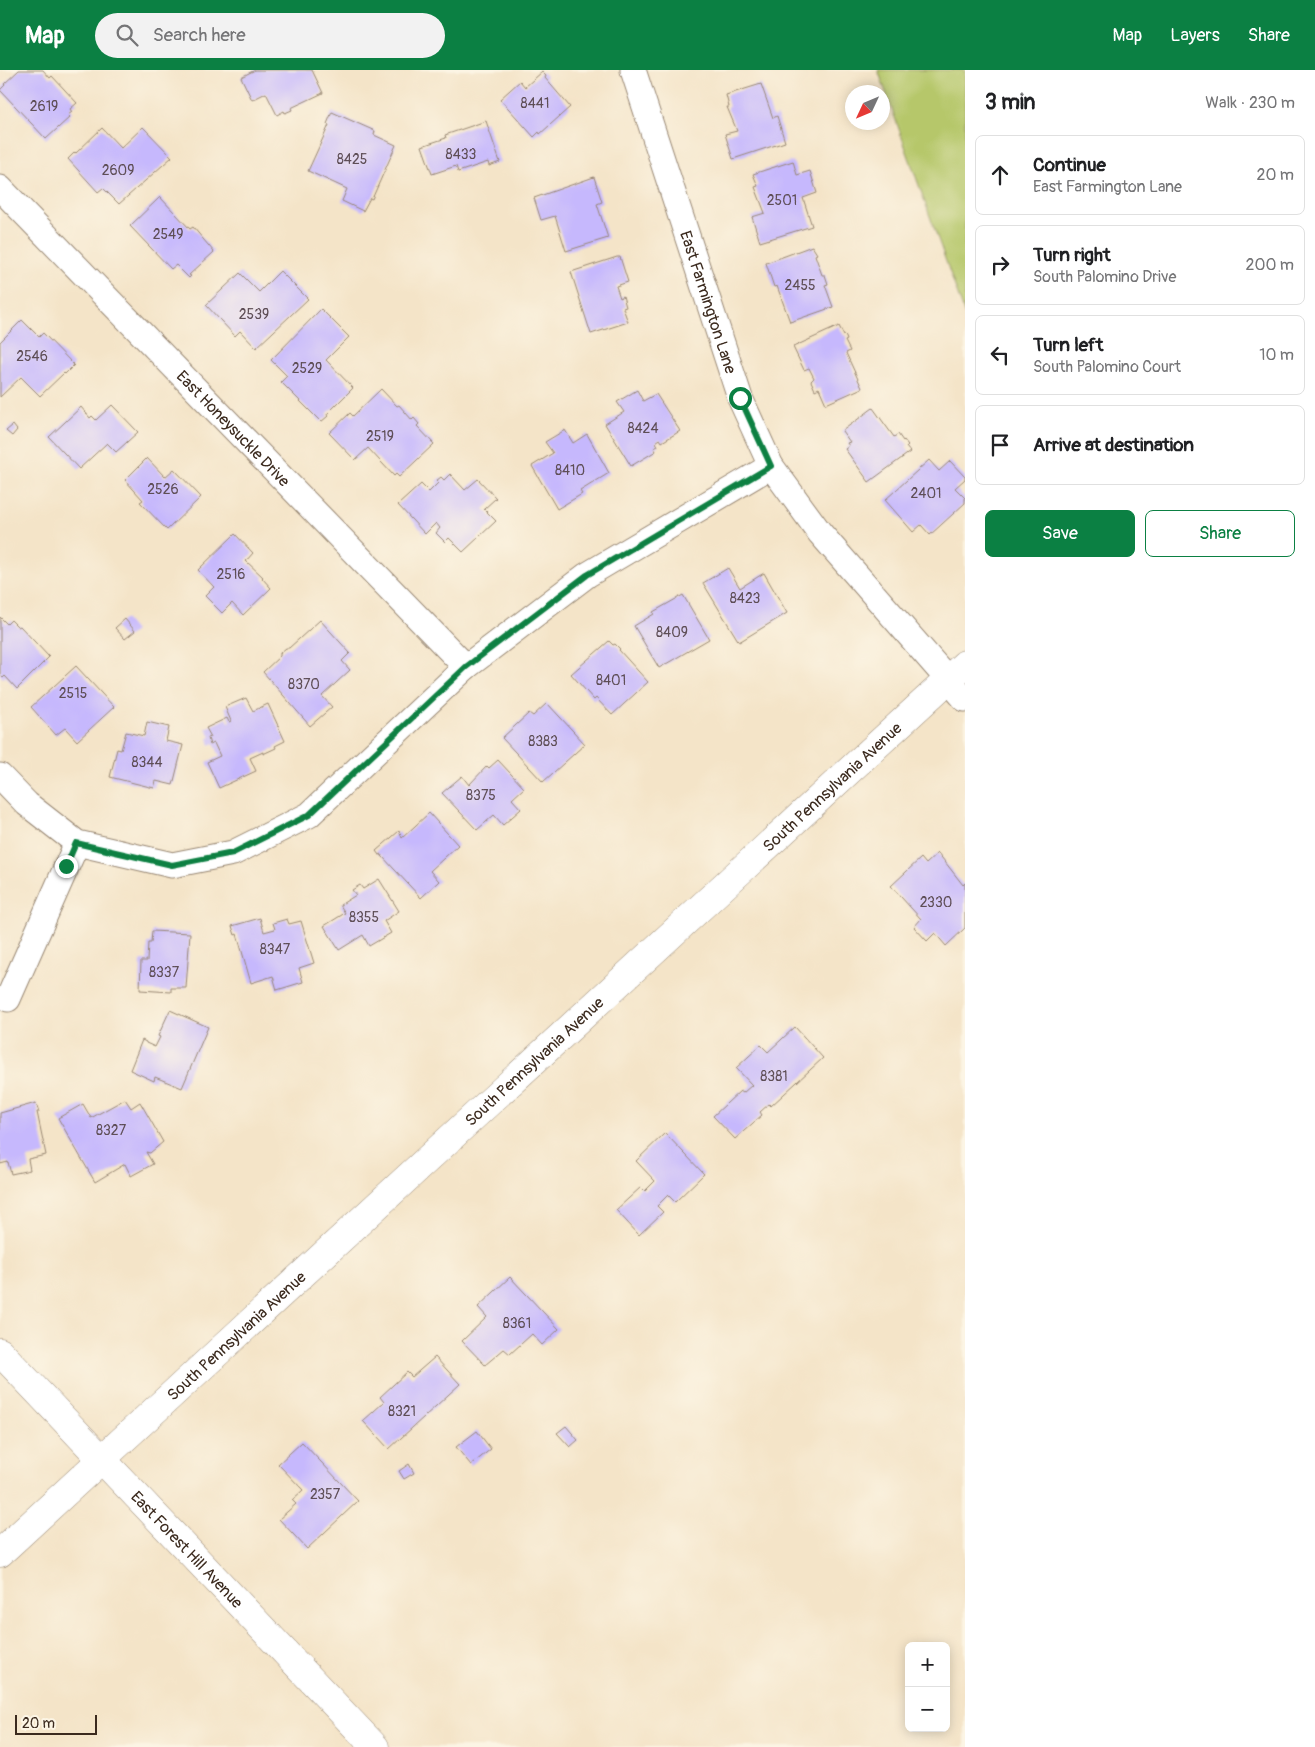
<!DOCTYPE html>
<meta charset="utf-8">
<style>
:root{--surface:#fff;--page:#f2f2f2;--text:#202124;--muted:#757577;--line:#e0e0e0;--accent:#0b8043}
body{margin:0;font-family:Pangolin,sans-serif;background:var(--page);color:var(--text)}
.controls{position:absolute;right:15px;bottom:15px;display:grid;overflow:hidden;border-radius:8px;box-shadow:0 2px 12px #0003}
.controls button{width:45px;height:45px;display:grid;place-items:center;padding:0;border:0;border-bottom:1px solid var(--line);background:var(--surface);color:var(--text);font:25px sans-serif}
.compass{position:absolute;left:845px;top:15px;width:45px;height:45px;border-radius:50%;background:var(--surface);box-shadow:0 2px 12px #0003;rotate:226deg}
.scale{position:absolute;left:15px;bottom:12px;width:82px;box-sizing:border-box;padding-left:5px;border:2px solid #3b2a1e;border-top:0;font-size:14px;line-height:18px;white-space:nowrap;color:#3b2a1e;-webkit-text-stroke:4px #fcf5e5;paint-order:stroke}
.stop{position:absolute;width:15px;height:15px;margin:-11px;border:4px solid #0b8043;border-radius:50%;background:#fff}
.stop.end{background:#0b8043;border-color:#fff;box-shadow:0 1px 5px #0008}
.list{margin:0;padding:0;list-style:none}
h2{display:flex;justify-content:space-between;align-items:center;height:65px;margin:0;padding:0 20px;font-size:21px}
h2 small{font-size:16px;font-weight:400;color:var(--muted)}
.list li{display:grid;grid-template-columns:32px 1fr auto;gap:15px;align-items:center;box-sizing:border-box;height:80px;margin:0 10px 10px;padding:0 10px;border:1px solid var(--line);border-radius:8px}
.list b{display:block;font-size:19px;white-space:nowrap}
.list p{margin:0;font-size:16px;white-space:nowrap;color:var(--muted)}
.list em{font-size:16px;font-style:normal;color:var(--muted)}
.actions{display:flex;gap:10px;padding:15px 20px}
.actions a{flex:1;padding:11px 0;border:1px solid var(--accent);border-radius:8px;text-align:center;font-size:18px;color:var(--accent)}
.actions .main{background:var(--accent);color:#fff}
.icon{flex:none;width:28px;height:28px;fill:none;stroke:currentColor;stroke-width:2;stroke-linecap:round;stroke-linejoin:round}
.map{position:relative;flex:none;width:965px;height:1677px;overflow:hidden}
header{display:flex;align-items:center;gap:30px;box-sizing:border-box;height:70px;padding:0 25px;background:var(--accent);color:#fff}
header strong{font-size:24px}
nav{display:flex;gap:28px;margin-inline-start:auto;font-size:18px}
.search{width:350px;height:45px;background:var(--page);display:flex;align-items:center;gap:12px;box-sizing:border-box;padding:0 18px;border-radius:28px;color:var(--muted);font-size:19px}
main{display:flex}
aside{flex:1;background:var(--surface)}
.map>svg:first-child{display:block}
.green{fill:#b6c76a;stroke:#787844}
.building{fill:#c6b8fd}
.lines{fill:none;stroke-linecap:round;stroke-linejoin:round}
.minor-casing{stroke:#988773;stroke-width:27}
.tertiary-casing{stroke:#988773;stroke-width:29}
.minor{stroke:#fff;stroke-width:25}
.tertiary{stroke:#fff;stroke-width:28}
.route{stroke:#0b8043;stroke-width:6}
.labels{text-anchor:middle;stroke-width:4;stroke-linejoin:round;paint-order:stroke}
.number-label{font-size:14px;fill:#5e4e56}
.street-label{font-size:16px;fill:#3b2a1e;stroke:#fcf5e5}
</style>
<header>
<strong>Map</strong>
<div class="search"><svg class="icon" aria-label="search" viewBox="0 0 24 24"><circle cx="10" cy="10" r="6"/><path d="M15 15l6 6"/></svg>Search here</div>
<nav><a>Map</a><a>Layers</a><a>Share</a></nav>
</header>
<main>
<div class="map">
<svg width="965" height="1677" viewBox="0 0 965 1677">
<rect width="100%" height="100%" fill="#fcf5e5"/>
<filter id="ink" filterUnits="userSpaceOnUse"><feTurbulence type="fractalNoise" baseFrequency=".02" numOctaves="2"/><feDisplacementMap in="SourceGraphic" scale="10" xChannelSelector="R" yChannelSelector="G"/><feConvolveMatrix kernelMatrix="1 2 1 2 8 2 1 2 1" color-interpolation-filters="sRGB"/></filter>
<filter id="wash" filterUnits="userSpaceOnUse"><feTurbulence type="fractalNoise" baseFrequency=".0096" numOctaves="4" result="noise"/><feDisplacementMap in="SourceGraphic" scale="20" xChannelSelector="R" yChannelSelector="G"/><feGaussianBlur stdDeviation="1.12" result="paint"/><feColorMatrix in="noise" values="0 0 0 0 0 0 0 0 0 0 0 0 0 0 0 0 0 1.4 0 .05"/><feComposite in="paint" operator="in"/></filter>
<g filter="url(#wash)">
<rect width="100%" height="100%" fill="#f4e4c8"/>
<path class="green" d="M878,0H965V245Z"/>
<g id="blocks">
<path class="building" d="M19,0H43L50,8L52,6L77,33L70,39L72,42L68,45L70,47L46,69L0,20L5,15L4,14Z
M255,0H312L323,23L291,38L292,40L285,43L284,41L277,45L266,23L252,30L241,7Z
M542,2L546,6L545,8L570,37L540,64L539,62L534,67L500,29L520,11L525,17Z
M761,14L773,48L777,46L785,72L733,89L725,64L737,61L727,37H729L726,25Z
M332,42L375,61L374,65L396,75L372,129L370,128L363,141L342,131L347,119L308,101L329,55L327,54Z
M486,51L500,92L489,96L488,92L458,102L456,96L432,104L422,76L446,68L445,65Z
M143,57L172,87L119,134L103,118L98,122L68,89L75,82L76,83L102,58L121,78Z
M793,91L797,105L810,101L817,123L803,128L812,156L760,172L752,147L765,143L755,117L758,116L753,104Z
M594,107L602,132L597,134L608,168L566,181L555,146L541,150L534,128Z
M160,127L190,159L193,157L214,182L189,205L191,206L189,208L176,195L171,199L130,156Z
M812,176L817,184L815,185L822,205H825L828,214L825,215L833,237L790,252L777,216L774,217L766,193Z
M617,187H620L628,212L616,216L620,228L623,226L626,237L623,238L628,252L591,264L571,202Z
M280,201L308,229L256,278L240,261L235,266L206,235L240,203L259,222Z
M321,239L349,267L326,290L353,318L327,344L328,346L321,352L281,312L287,306L271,290Z
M22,250L39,267L43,263L74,295L65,304L64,303L40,326L21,307L0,327V272Z
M839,256L844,266L845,265L847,270L845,271L850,281L846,283L862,318L826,334L819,318L815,320L811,311L814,308L809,298L804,300L793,277Z
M381,319L397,336L399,335L412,350L414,348L419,354L417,356L434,374L399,407L396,404L394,406L368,378L355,390L329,363L350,343L353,346Z
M637,320L643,331L656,324L680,361L662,372L660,369L656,372L658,376L654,378L656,381L631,396L605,354L624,342L617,332Z
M112,335L138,362L116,382L107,373L79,399L49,367L81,337L90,348L92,346L96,350Z
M873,338L894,367L898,364L903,371L904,370L908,375L906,377L910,382L869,412L845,379L849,376L847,373L850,372L842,361Z
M13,355L17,360L12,366L6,361Z
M565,360L573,373L587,364L609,403L580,421L582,424L557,439L532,396L553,383L545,372Z
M147,388L165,407L174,399L201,427L167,460L140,432L143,430L125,410Z
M929,390L939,401L950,391L965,407V409L955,418L965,428V433L930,465L921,455L913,462L885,430Z
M450,404L465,420L478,409L496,428L484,439L496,451L463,482L449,468L445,472L436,463L440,458L436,453L425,464L398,435L421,414L429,422L438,413L436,411L441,407L444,410Z
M235,464L253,483L246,491L263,507L262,508L271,518L243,545L232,533L222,543L205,526L214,517L198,500Z
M728,498L740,518L764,503L787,543L739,572L703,513Z
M683,525L709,569L659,598L634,556L654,544L653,542Z
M0,547L7,554L11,550L18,557L20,556L49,587L17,619L5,606L3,608L0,605Z
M125,549L135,561L125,569L115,558Z
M320,550L350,583L342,591L350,600L322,626L332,637L310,656L263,602L280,586V583L286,578H289Z
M609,571L613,575L615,574L620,579L619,580L648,612L612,645L596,628L594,630L571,604Z
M76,596L114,637L77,671L65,658L56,665L31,637Z
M246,628L253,641L268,634L285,671L275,676L276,678L263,684V682L250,688L256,701L219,718L207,692L220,686L214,673L210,675L208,668L211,667L206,658L227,648L229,652L231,651L225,637Z
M547,633L585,674L543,712L502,668L529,643L533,646Z
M147,652L169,657L166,671L183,675L173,715L156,711L154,718L110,707L117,679L121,680L126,662L144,666Z
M498,690L524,718L512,729L521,739L503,755L494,745L477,760L442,723L462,706L469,715L487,696L489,698Z
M429,743L458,775L430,801L439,811L421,828L382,786L381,784L379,785L376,781L399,761L402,768Z
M938,783L963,815L965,813V858L946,876L935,863L927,871L914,857L921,849L891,816L921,788L926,794Z
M379,809L399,841L384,851L391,863L369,876L363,865L339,880L324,856L345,843L340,835L356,825L352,820L360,815L363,819Z
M260,848L264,862L275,859L273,853L287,849L289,854L301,851L314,893L299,898L303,912L277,920L273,906L251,913L237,864L235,865L232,856Z
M152,861L190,863L186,918H171V922L140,920L141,891H147L148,873H151Z
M170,940L208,957L182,1018L155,1007L154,1011L130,1000L142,970L146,972V973L155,977L160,967L158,966Z
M795,957L823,988L771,1036L769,1034L760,1042L762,1045L735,1069L713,1046L740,1021L743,1023L752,1015L736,998L761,975L768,982Z
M125,1029L131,1038L140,1032L163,1072L150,1083L146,1082L153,1094L131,1106L125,1094L95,1112L58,1048L83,1034L91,1048Z
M36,1033L39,1042H37L46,1085L28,1089L30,1100L11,1104L8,1092L0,1094V1043Z
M665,1063L704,1104L675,1132L668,1125L657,1136L663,1142L639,1165L616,1140L641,1117L645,1121L655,1111L636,1091Z
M510,1207L559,1259L542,1275L532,1264L510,1284L504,1279L485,1295L462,1271L487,1247L478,1237Z
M435,1287L460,1314L389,1379L363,1351L384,1332L380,1327L407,1302L412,1307Z
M566,1356L578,1370L570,1377L557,1363Z
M477,1361L491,1379L471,1395L456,1377Z
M302,1372L358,1431L307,1479L279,1449L296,1434L292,1430L303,1420L278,1394Z
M409,1394L414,1403L404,1409L399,1401Z"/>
</g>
</g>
<g filter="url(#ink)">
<use href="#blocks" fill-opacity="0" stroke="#988773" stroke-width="1"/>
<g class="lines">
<g class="minor-casing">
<g id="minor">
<path id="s1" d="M633,0L740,328L771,396L820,463L965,629"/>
<path id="s2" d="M0,118L466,597"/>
<path d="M0,706L27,734L77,773L172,795L233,783L309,745L466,597L587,505L771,396"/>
<path d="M8,929L77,773"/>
</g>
</g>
<g class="tertiary-casing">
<g id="tertiary">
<path id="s3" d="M0,1282L375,1677"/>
<path id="s4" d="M0,1483L965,594"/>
</g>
</g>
<use href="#minor" class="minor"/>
<use href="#tertiary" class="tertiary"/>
</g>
</g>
<g class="lines" filter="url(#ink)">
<path class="route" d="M66,796L76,773L172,795L233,783L309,745L466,597L587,505L771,396L740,328"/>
</g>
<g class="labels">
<g class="number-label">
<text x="535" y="38">8441</text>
<text x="44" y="41">2619</text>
<text x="461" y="89">8433</text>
<text x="352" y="94">8425</text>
<text x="118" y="105">2609</text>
<text x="782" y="135">2501</text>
<text x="168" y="169">2549</text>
<text x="800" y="220">2455</text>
<text x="254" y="249">2539</text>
<text x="32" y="291">2546</text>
<text x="307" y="303">2529</text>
<text x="643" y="363">8424</text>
<text x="380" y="371">2519</text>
<text x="570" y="405">8410</text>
<text x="163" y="424">2526</text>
<text x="926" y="428">2401</text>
<text x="231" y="509">2516</text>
<text x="745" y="533">8423</text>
<text x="672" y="567">8409</text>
<text x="611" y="615">8401</text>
<text x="304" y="619">8370</text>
<text x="73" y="628">2515</text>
<text x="543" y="676">8383</text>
<text x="147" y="697">8344</text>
<text x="481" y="730">8375</text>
<text x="936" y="837">2330</text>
<text x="364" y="852">8355</text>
<text x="275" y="884">8347</text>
<text x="164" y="907">8337</text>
<text x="774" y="1011">8381</text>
<text x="111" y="1065">8327</text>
<text x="517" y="1258">8361</text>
<text x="402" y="1346">8321</text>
<text x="325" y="1429">2357</text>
</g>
<g class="street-label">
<text dy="6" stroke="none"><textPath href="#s1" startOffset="244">East Farmington Lane</textPath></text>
<text dy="6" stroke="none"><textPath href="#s2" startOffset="335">East Honeysuckle Drive</textPath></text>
<text dy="6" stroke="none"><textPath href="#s4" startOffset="1131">South Pennsylvania Avenue</textPath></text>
<text dy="6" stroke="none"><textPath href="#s4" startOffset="726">South Pennsylvania Avenue</textPath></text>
<text dy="6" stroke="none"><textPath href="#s4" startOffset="321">South Pennsylvania Avenue</textPath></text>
<text dy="6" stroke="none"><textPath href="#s3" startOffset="272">East Forest Hill Avenue</textPath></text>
</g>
</g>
</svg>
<div class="controls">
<button>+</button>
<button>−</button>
</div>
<svg class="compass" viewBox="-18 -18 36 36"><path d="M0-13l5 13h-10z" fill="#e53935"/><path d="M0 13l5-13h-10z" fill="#757577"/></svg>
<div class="scale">20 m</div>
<div class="stop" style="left:740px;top:328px"></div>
<div class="stop end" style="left:66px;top:796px"></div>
</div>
<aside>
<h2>3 min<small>Walk · 230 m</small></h2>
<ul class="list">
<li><svg class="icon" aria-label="ahead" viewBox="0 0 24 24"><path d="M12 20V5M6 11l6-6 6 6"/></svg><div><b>Continue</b><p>East Farmington Lane</p></div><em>20 m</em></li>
<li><svg class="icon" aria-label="right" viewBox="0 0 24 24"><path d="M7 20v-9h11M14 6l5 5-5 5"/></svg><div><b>Turn right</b><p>South Palomino Drive</p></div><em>200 m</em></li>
<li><svg class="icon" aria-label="left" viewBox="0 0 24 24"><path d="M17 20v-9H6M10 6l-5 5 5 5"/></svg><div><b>Turn left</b><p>South Palomino Court</p></div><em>10 m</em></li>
<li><svg class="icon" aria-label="arrive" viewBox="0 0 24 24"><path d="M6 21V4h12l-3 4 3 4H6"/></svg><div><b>Arrive at destination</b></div></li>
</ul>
<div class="actions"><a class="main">Save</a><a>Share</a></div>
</aside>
</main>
